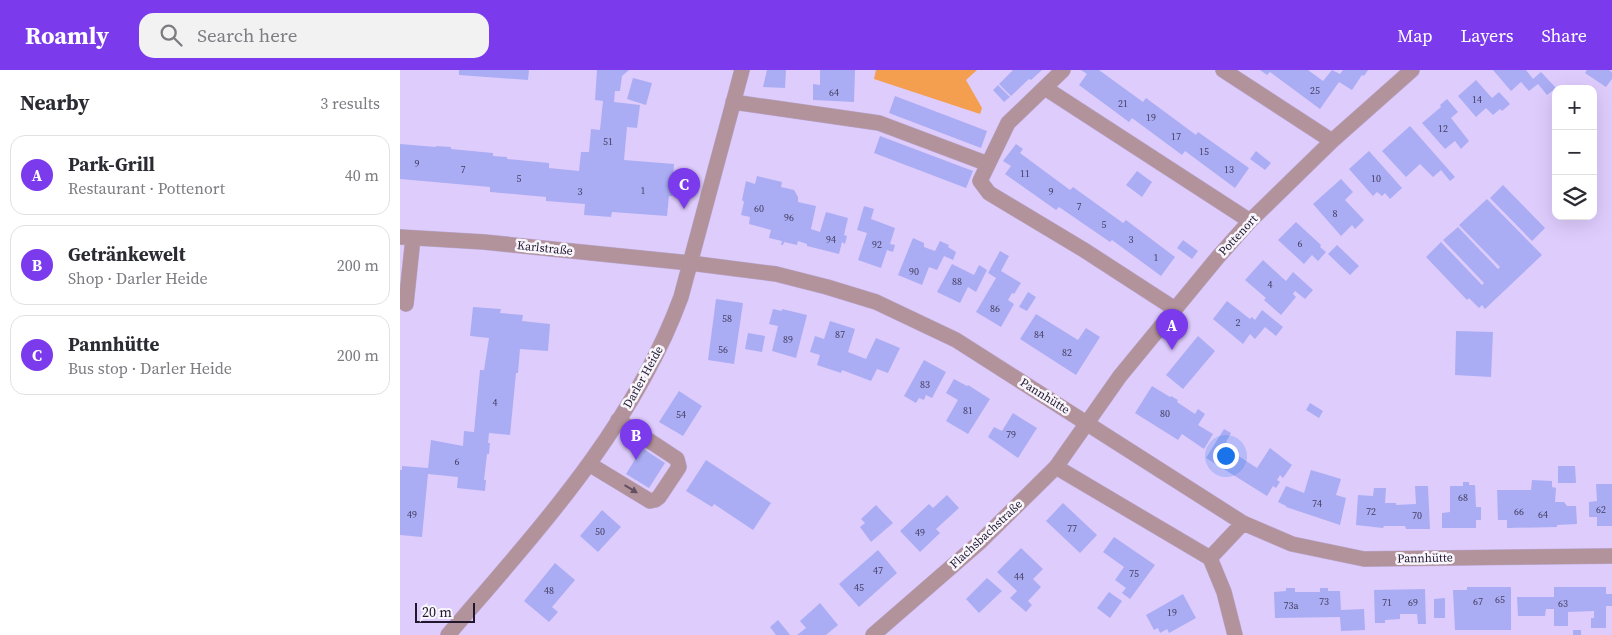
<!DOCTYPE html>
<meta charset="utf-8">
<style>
:root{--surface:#fff;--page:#f2f2f3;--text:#2b2b33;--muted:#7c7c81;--line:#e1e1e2;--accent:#7c3aed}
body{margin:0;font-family:"Source Serif 4",serif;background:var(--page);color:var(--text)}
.controls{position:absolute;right:15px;top:15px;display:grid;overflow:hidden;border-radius:10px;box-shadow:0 5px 20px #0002}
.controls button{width:45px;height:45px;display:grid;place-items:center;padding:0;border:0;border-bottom:1px solid var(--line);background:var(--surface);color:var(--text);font:25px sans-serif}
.scale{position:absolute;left:15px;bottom:12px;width:60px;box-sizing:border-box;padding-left:5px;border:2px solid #21182e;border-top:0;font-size:14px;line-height:18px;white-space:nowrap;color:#21182e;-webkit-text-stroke:4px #f8f5fc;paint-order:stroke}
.you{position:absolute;left:825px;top:385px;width:18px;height:18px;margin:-12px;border:4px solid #fff;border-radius:50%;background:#1a73e8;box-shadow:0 0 0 8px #1a73e833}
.badge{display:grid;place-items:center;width:32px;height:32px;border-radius:50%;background:var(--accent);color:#fff;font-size:16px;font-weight:700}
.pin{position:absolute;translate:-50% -41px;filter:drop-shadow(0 1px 2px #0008)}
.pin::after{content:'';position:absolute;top:26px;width:18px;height:15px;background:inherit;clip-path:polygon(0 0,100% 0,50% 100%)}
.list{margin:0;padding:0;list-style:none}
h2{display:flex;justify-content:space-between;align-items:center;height:65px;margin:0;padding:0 20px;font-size:21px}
h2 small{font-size:16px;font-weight:400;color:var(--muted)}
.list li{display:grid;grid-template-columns:32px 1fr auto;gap:15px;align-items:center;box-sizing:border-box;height:80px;margin:0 10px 10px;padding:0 10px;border:1px solid var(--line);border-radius:15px}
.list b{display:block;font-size:19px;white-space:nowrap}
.list p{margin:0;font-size:16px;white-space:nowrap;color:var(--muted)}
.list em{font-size:16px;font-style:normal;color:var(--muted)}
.icon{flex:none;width:28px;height:28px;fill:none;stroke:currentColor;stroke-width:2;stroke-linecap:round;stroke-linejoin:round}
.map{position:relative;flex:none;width:1212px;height:565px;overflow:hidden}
header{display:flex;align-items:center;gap:30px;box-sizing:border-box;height:70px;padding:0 25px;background:var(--accent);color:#fff}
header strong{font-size:24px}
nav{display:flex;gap:28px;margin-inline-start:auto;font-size:18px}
.search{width:350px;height:45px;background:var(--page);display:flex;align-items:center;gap:12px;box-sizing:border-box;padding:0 18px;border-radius:15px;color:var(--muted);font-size:19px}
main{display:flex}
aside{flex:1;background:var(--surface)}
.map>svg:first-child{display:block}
.green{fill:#f39f4f}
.building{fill:#aaadf4}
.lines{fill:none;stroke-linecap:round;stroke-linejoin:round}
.minor-casing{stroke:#bcacd8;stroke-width:16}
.minor{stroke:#b3939b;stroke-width:15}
.oneway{fill:#634f5f}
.labels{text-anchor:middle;stroke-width:5;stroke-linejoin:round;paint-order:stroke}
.number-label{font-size:10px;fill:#433d60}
.street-label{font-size:12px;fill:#21182e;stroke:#f8f5fc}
</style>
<header>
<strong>Roamly</strong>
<div class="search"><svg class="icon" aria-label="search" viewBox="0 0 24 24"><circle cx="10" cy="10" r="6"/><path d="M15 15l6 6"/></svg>Search here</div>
<nav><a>Map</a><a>Layers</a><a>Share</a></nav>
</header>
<main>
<aside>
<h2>Nearby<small>3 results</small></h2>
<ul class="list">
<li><span class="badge">A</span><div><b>Park-Grill</b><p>Restaurant · Pottenort</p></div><em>40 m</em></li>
<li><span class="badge">B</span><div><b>Getränkewelt</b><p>Shop · Darler Heide</p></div><em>200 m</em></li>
<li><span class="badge">C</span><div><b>Pannhütte</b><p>Bus stop · Darler Heide</p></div><em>200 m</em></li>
</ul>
</aside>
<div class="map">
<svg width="1212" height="565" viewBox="0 0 1212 565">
<rect width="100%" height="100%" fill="#deccfd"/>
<path class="green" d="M476,0H577L566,10L582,38L580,44L474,9Z"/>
<path class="building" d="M59,0H129L128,10L59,5Z
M197,0H229L222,6L220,21H215L214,32L240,35L237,58L227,57L224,90L274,94L272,126H269L267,146L212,142L211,147L184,145L185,134L146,131V127L90,122V117L0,109V74L36,77V76L51,77V79L93,83V86L107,87V89L149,93V98L179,101L181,82H189L191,59L200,60L203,31L195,30Z
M367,0H386L385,18L363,17Z
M420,0H455L454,32L413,30V14L420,15Z
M613,0H642L631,10L629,9L611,26L599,14Z
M681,0H699L743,32L746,28L796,65L798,62L849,98L835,118L785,81L782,85L732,48L729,52L679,15L687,4Z
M860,0H908L923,11L932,0L940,4L943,0H968L964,6L962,5L952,20L939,12L920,39L870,2L867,5Z
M1093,0H1126L1133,9L1141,2L1156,18L1147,25L1138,14L1129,21L1121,12L1111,21Z
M1187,0H1209L1212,2V9L1206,17L1185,3Z
M233,8L252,13L246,35L227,29Z
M1076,10L1092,28L1099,22L1110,34L1102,41L1100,39L1093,45L1086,38L1076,47L1058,26Z
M598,15L610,27L604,32L593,20Z
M495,26L587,61L581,78L489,43Z
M1047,29L1058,42L1051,48L1069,71L1061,79L1055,71L1045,79L1022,53L1041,37L1040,35Z
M1010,56L1055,107L1050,111L1041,100L1033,107L1020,94L1006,107L982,81Z
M480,66L573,101L566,118L474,83Z
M616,74L623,79L620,83L670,120L673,117L723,153L726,150L775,187L761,206L712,170L710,172L659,137L656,140L605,104L611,96L603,91Z
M856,81L871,93L865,100L850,89Z
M969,81L1002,118L990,129L985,123L982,126L977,122L973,126L949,99Z
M737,101L752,112L742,127L726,115Z
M357,106L382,112L381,117L394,120L398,127V132L416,136L411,159L420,162L426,142L448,148L444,165L447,166L445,174L442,172L439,184L407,176V174L398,171L397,175L384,172L383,175H381L382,171L369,168L371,160L349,154L350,147L341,145L344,132L342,130L346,111L355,114Z
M941,109L953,122L945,130L964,150L955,159L952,155L941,166L913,134Z
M1103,115L1145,158L1132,171L1090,128Z
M1087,129L1142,185L1085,239L1082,235L1079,238L1069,228L1067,230L1026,187L1041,172L1082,215L1084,213L1043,170L1058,157L1098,199L1100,197L1059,155Z
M464,136L474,139L471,149L495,158L490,174L495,175L493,182L487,180L481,198L458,190L467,163L457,160Z
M896,152L921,175L920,177L926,182L918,191L912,185L904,194L878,170Z
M513,168L524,173V177L535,181L540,171L549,175L548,177L556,182L553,190L544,186L537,200L529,197L522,215L498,205Z
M783,170L798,181L792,189L777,178Z
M937,175L959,196L950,205L928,184Z
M600,181L609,186L601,201L621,213L614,224L612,223L608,230L614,234L601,257L576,242L596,208L588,203Z
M863,190L886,211L893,202L913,220L905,229L895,221L893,224L896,227L881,245L864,230L866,228L845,210Z
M552,194L574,205L579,195L587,200L576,222L568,217L560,233L537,222Z
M628,222L636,227L627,241L619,237Z
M316,229L343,233L334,294L308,290Z
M827,231L850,249L852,247L855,250L862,240L883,257L876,266L865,257L855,269L850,264L843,274L813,249Z
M73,237L101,239L100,243L123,245L122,251L150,254L148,281L120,279L118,303H116L110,365L89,363L88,373H90L89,384H87L84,410H86L85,421L57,418L58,407L28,404L22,467L0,465V400H2V396L28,398L31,370L63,376L64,361L74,362L80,300H84L89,268L70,266Z
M373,239L382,241V239L407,245L396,288L372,281L378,256L369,254Z
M636,244L678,270L686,258L700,267L676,305L620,269Z
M430,251L455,259L448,282L466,289L476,268L500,278L488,303L477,299L471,311L442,300L441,303L417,295L420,285L410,282L415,266L424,269Z
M1056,261L1093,262L1091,307L1055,305Z
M348,263L365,266L362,282L345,279Z
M798,266L815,281L783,319L766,305Z
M524,290L546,302L532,328L526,325L524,330L519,328L516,333L504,326Z
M554,309L567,316L568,315L590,329L568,364L546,351L558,330L546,323Z
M752,316L770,327L771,326L778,330L777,332L795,344L798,339L805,344L798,355L813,364L804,379L782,364L778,370L735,343Z
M279,321L302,336L283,366L259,352Z
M910,333L923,341L919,348L906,340Z
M613,343L637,358L618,388L588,367L594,357L602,361Z
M824,359L831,363L826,372L839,381L837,385L857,398L870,378L892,395L883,408L880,405L877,410L880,412L876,418L873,416L867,426L806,388Z
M242,378L265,393L249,418L226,404Z
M306,390L371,433L353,460L314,434L312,437L286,421Z
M1158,396H1175L1176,413H1158Z
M911,400L941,409L936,425L946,428L940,455L886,437V436L878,432L886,416L904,423Z
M1132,410L1152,411V417L1156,418L1155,432H1164L1167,436H1176L1177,454L1157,455V457L1107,458V450H1098L1097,420H1131Z
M1063,412H1069V415H1075L1076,437H1081V450H1076V458H1042V443L1050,442V416H1063Z
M1196,414H1212V456H1197V447H1189V432L1197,431Z
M1015,416H1028L1030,459H1006L1005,456H984L983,458L956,455L958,425L973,426L974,418H986L985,433H996V435L1016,434Z
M547,425L559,438L536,459L540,463L520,482L500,461L529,434L533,438Z
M663,433L697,465L680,483L646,451Z
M476,435L493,453L471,472L460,457L465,453L461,449Z
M202,440L221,457L198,482L180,466Z
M714,467L755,495L730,529L722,523L726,518L715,510L724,497L703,482Z
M621,478L643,499L633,509L641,517L628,531L632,535L626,542L610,528L617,521L597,502Z
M478,480L497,503L459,537L439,514Z
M155,493L175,510L152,537L158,542L149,552L124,531Z
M587,508L602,521L579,543L566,529Z
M1067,517H1111V560H1055L1053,520H1067Z
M1154,517H1206V524H1212V536H1206V558H1191V548H1194V541L1168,542V556H1154V539H1146L1145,546H1118L1117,527H1154Z
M886,518H895V522H920V518H928V521H940L941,540L964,539L965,560L941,561L940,547L875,548L874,522L886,521Z
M1025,519L1026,554H1018L1017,544H1000V549L985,550V553H975L974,520Z
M709,522L722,531L710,548L697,538Z
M783,524L796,548L769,563L767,559L760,563L758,558L754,560L746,545Z
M1045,528V548H1034V529Z
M420,533L438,555L426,565H397L406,558L400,551Z
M378,550L387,561L390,565H376L370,557Z
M1173,560H1181V565H1173Z"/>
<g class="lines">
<g class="minor-casing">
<path id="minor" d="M663,0L608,53L580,111L589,123L684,180L775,239
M823,0L932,71
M645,18L850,151
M333,32L479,53L588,94
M0,167L84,172L290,193L376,204L427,217L476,232L556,270L843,453L892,474L964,489L1212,486
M6,234L13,168
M189,394L250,431L255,430L259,427L279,397L277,389L218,350
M656,397L810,488L843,453
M810,488L824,522L835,565
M48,565C137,461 233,358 281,227L342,0
M473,565L580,472L656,397L720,306L818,187L850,151L932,71L1012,0"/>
</g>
<use href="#minor" class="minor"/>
</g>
<defs><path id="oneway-solid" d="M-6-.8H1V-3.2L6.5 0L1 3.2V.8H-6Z" transform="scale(1.25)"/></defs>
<use class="oneway" href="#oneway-solid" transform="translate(231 419) rotate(31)"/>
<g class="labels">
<g class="number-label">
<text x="915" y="24">25</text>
<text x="434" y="26">64</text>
<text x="1077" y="33">14</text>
<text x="723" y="37">21</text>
<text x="751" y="51">19</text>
<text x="1043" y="62">12</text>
<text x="776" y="70">17</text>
<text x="208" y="75">51</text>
<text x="804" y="85">15</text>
<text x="17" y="97">9</text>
<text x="63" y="103">7</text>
<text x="829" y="103">13</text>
<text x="625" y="107">11</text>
<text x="119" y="112">5</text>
<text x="976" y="112">10</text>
<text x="243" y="124">1</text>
<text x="180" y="125">3</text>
<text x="651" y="125">9</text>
<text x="679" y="140">7</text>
<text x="359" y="142">60</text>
<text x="935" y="147">8</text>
<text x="389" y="151">96</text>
<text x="704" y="158">5</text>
<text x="431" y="173">94</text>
<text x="731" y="173">3</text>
<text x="900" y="177">6</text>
<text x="477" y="178">92</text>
<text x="756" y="191">1</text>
<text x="514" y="205">90</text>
<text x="557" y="215">88</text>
<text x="870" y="218">4</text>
<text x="595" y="242">86</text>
<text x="327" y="252">58</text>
<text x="838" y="256">2</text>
<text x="440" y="268">87</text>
<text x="639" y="268">84</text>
<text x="388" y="273">89</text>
<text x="323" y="283">56</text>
<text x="667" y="286">82</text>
<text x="525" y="318">83</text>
<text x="95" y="336">4</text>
<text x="568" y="344">81</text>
<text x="765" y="347">80</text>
<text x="281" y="348">54</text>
<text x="611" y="368">79</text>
<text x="57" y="395">6</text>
<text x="1063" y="431">68</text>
<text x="917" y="437">74</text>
<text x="1201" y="443">62</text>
<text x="971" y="445">72</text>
<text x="1119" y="445">66</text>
<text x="12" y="448">49</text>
<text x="1143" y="448">64</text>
<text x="1017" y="449">70</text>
<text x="672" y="462">77</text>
<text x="200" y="465">50</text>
<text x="520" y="466">49</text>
<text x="478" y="504">47</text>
<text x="734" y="507">75</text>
<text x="619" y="510">44</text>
<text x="459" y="521">45</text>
<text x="149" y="524">48</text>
<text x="1100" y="533">65</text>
<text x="924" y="535">73</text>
<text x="1078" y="535">67</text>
<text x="987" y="536">71</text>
<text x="1013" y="536">69</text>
<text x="1163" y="537">63</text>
<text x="891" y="539">73a</text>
<text x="772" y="546">19</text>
</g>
<g class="street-label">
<text transform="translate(838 165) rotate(-47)" y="4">Pottenort</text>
<text transform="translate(145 178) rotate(6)" y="4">Karlstraße</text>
<text transform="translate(243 307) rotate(-61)" y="4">Darler Heide</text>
<text transform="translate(645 326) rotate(32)" y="4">Pannhütte</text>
<text transform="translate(586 464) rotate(-43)" y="4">Flachsbachstraße</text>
<text transform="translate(1025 488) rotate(-1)" y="4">Pannhütte</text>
</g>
</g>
</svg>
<div class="controls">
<button>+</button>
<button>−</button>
<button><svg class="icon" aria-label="layers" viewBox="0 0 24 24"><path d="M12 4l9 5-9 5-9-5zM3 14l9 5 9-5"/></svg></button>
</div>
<div class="scale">20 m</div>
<div class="you"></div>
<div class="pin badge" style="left:772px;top:280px">A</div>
<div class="pin badge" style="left:236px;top:390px">B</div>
<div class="pin badge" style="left:284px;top:139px">C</div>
</div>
</main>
